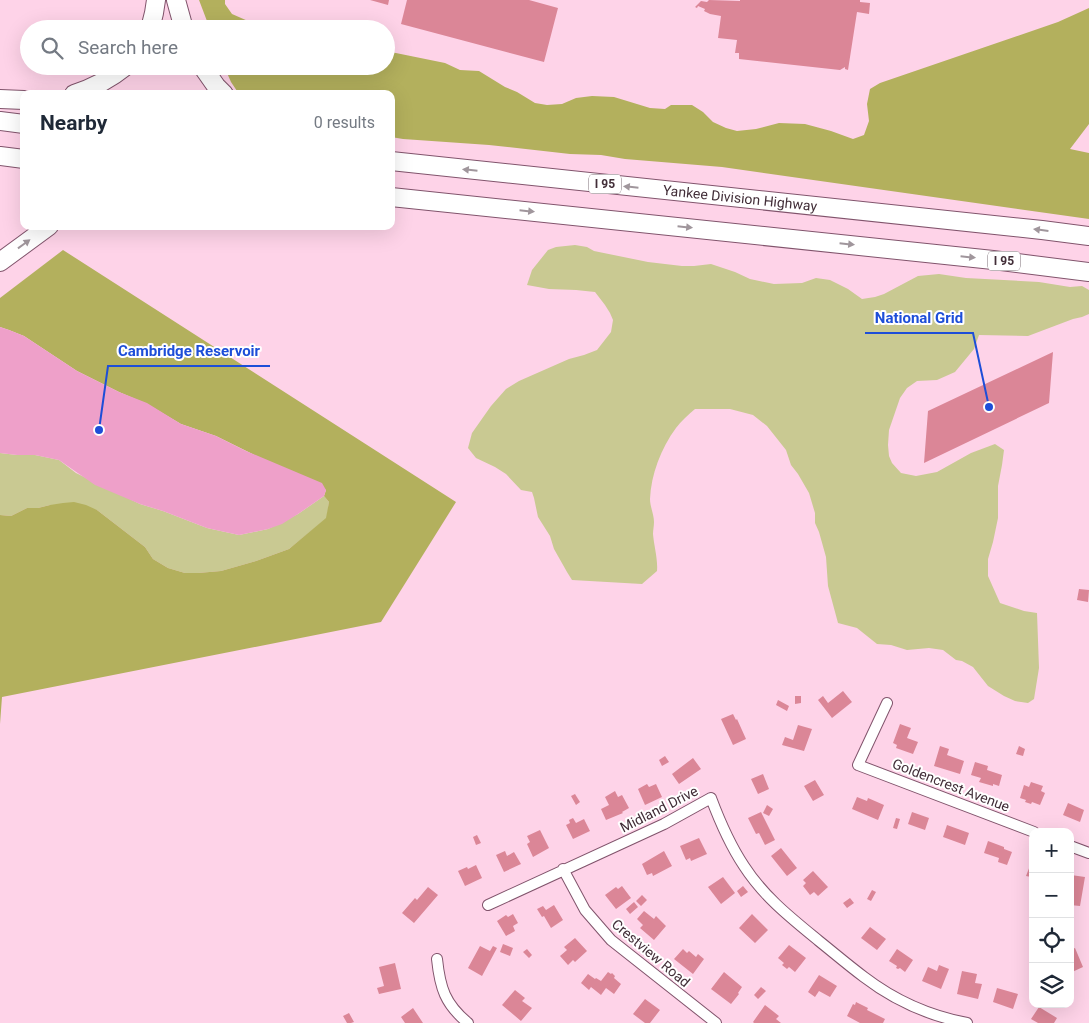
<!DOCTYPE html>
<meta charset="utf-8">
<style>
:root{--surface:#fff;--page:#f6f6f7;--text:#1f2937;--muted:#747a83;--line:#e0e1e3}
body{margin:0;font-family:Roboto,sans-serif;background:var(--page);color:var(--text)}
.controls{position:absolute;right:15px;bottom:15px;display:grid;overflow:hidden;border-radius:10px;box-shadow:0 5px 20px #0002}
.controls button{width:45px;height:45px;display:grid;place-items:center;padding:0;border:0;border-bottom:1px solid var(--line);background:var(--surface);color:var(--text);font:25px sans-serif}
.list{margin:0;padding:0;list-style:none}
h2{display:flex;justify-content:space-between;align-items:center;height:65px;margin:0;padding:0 20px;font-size:21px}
h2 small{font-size:16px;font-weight:400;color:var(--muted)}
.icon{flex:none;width:28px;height:28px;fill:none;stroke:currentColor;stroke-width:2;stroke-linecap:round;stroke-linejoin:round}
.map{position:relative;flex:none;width:1089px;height:1023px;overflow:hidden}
.search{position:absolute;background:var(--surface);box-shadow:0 5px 20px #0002;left:20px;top:20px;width:375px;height:55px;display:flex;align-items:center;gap:12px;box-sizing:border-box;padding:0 18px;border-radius:28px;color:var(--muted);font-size:19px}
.panel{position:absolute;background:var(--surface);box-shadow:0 5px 20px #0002;left:20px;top:90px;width:375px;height:140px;border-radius:10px}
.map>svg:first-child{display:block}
.green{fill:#c9c992}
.forest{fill:#b3b05d}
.water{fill:#eea0c9}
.building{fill:#db8697}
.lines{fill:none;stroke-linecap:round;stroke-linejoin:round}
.minor-casing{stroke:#81546c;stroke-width:12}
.motorway-casing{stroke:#81546c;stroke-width:20}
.minor{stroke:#fff;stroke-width:10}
.motorway{stroke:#fff;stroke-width:18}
.oneway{fill:#a0969c}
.labels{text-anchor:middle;stroke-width:4;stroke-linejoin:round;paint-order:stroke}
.shield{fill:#fff;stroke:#7b6d74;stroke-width:1}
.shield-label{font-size:12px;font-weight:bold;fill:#422e38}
.street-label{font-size:14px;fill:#422e38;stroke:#fff}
.leader{fill:none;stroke:#1d4ed8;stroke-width:2}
.callout-dot{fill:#1d4ed8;stroke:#fff;stroke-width:2}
.callout-label{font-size:15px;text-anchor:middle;font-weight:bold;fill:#1d4ed8;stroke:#fff;stroke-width:4;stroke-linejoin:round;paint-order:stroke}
</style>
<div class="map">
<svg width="1089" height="1023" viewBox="0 0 1089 1023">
<rect width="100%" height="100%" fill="#fed3e8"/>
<path class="green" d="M575,245L587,247L594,251L648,262L682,266H694L711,264L735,272L750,279L774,284L802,283L816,278L830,280L848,289L862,299L875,297L884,294L918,276L939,274L966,278L1039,282L1070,287L1082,286L1089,290V314L1082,317L1073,319L1028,336L979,335L974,349L955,372L937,380L917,381L907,388L900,398L889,430L888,445L889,456L892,463L901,473L916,476L937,472L971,453L995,444L1004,450L1002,465L998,486V518L993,542L988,559V576L1000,603L1024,611L1037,613L1039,668L1034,699L1028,703L1015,701L1004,696L988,686L973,667L962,661L956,660L943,650L929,648L907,650L891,645L877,644L857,628L838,623L828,586L826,557L819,532L815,523V513L809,493L798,474L791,465L786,450L767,426L753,415L730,409H695C688,415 681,421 676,428C661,448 651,475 650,499C650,507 654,514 654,522C654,526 653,530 653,534C654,546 658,559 657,571L642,584L572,580L567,572L554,549L550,536L538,517L534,498L532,492L521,490L506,474L495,467L476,458L468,448L472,433L491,406L506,389L519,381L569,359L584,355L597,350L611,332L613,320L610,313L605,305L595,292L576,290L549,289L527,285L532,270L548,250L556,247Z
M0,453L17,455H35L59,460L76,473L140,504L163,511L207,528L239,535L268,529L298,514L324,496L329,502L327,518L289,549L256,561L221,571L198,573H185L168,568L153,559L145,547L97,510L50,505L38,508H27L11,516L0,515Z"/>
<path class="forest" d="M199,0H225V4L232,14L248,21L273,28L296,29H210Z
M1089,8V124L1070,149L1089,153V219L722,167L625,159L601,155L570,154L489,145L403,139L391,137V94H239L231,82L224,66H386V51L445,63L460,70L479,71L505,87L517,92L535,103L547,105L562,104L576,98L592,96L614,97L650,108L665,109L671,105H692L703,112L713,122L726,128L737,131L756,129L779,123L805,124L831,131L853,139L864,135L869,121L867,104L870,89L880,83L1058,22Z
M63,250L456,502L381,622L2,697L0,724V515L11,516L27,508H38L50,505L63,503L74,502L86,505L97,510L145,547L153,559L168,568L185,573H198L221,571L256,561L289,549L326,518L329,502L324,496L326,490L216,436L181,424L147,404L119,392L77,371L24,336L9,330L0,327V298Z"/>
<path class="water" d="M0,327L9,330L24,336L77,371L119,392L147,403L181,424L216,436L246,451L322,483L326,490L324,496L298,514L282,524L268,529L239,535L207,528L163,511L140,504L95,485L59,460L35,455H17L0,453Z"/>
<path class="building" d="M370,0H389L388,5Z
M407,0H529L558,8L544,62L401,24Z
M709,0L740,1V0H860V2L870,3L869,14L857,12L848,70L845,69V67L840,70L739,59V53H735L737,40L718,38L721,16L710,14L704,11L705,9L698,6L697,8L695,7L701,1L707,2Z
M1053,352L1049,403L924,463L928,411Z
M1079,589L1089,590L1088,602L1077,600Z
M843,691L852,702L832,718L818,700L823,696L828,703Z
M795,696H801V703L795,704Z
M778,700L789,706L787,711L776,705Z
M733,714L736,720L737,719L746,739L733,745L721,719Z
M900,724L911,728L907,738L918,742L913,754L896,748L897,745L893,743Z
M798,725L812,729L804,751L782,745L785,737L793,740Z
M940,746L949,749L947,755L964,761L960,774L934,766Z
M1019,746L1025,749L1023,756L1016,754Z
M665,756L669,762L662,766L659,760Z
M693,758L701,769L679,784L672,774Z
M975,762L988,766L987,770L1002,775L999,786L993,784V786L979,782L981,778L971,775Z
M763,774L769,789L758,794L751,779Z
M815,780L824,795L813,801L804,786Z
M1031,782L1043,786L1041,791L1045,793L1040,805L1032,802L1031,804L1025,802L1026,800L1020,798L1024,785L1029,787Z
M647,784L649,787L656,784L662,797L645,805L638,789Z
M615,791L618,797L622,795L629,808L622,812L623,813L606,820L601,809L609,805L605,797Z
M575,794L580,802L576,805L571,796Z
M857,797L867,801L868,798L884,805L878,820L852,809Z
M1068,803L1084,810L1080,822L1063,815Z
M767,805L773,809L769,816L763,813Z
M761,812L775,840L765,845L759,833L756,834L748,818Z
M912,812L929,818L925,830L908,824Z
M573,818L576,823L584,819L590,831L573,839L566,825L570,823L569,820Z
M896,818L900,819L897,829L893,828Z
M947,825L969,833L965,845L943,837Z
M540,830L549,848L533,857L527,844L530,842L527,836Z
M477,835L481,843L476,845L473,837Z
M699,838L707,854L691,861L690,858L686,860L680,846Z
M988,841L1004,847V849L1012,852L1007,865L998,862L999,858L984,853Z
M781,848L797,868L787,876L771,856Z
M505,851L507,856L514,852L521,864L504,872L496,855Z
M664,851L672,866L653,876L652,873L647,875L642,864Z
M1033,858V875L1032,874L1031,877L1026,876Z
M476,865L482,878L465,886L458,871L467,867L468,869Z
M813,871L828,887L818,896L814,892L810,895L803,886L806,883L803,880Z
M1071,875L1085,877L1080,906L1070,905V880Z
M723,877L735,893L721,904L708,887Z
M622,886L631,898L616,909L605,895L616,887L618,889Z
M743,886L748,892L741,897L737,891Z
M428,887L438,895L414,923L402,913L415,898L417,900Z
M872,890L876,892L871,901L867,899Z
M642,895L647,900L641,906L636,901Z
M850,898L854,903L847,908L843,903Z
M634,902L638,907L630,914L626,909Z
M554,905L563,920L551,928L544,916L542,917L537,909L543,906L546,910Z
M644,911L654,919L656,916L666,926L654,940L640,928L643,925L637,919Z
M513,914L518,923L513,926L515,931L506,936L497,921L506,915L508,917Z
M752,914L768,930L755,943L739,928Z
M870,927L886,939L877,950L861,938Z
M575,938L587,951L575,962L573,960L568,965L560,956L567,950L564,947Z
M503,944L513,948L510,956L500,952Z
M789,945L806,958L795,972L789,967L787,969L782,965L784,963L778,958Z
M480,946L490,951L493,946L497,948L482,976L468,968Z
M1075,948L1083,967L1070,973V950Z
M527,949L532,955L529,958L523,952Z
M683,949L687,953L689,951L696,957L698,954L704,959L693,974L674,959Z
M897,949L913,960L905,972L900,968L898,969L896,968L897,966L889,961Z
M395,963L401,989L379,994L377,988L384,986L379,967Z
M939,965L949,969L941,989L922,981L928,967L937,971Z
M962,971L977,974L975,983L982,984L978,999L957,994Z
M608,972L611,974L612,973L615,976L614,978L621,984L614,994L606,988L601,995L591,987L589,990L581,983L588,974L595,979L596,978L601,981Z
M724,972L742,987L738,993L739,994L731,1004L711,989Z
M819,975L837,986L830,997L819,991L815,997L808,992Z
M761,987L766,991L758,999L754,995Z
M997,988L1018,994L1013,1009L993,1002Z
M515,990L525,998L522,1001L532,1008L521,1021L502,1005Z
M645,999L660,1010L650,1023H645L633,1014Z
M856,1002L868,1008L867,1010L885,1019L883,1023H860L847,1016L853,1004L855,1005Z
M765,1005L779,1016L776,1019L781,1023H754L753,1022Z
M1039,1007L1057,1018L1054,1023H1038L1031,1019Z
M413,1008L423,1023H405L401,1017Z
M349,1013L354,1022L351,1023H347L343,1016Z"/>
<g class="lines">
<g class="minor-casing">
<path id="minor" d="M887,703L858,765L1034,832
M1070,846L1089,853
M563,869L585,910L611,940L716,1023
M488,905L664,824L711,798C720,822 730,845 744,866C764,897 791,918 819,941C834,953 848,965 864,977C894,1000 930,1016 967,1023
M437,959C440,988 445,1004 468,1023"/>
</g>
<g class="motorway-casing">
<g id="motorway">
<path d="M176,0L184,29"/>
<path d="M150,29L154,13L156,0"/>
<path d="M202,66L216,86L224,94"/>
<path d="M74,94C93,88 110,79 126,66"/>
<path d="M0,99L24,100"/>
<path d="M0,121L24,124"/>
<path d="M0,156L24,159"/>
<path id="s1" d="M391,161L1042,230L1089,236"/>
<path d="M391,197L993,260L1089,272"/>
<path d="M0,262L49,226"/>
</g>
</g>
<use href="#minor" class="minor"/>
<use href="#motorway" class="motorway"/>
</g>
<defs><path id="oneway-solid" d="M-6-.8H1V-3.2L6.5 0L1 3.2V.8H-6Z" transform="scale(1.25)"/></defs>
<g class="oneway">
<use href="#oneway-solid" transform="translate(470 170) rotate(-174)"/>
<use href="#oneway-solid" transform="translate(631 187) rotate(-174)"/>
<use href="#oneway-solid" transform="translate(527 211) rotate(6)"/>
<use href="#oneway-solid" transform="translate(685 227) rotate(6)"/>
<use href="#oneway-solid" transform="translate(1041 230) rotate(-173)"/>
<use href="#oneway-solid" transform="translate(24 244) rotate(-36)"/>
<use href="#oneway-solid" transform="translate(847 244) rotate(6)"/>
<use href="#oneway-solid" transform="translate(968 257) rotate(6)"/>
</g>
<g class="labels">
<g class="shield">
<rect x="589" y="174.5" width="32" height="19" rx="4"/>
<rect x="988" y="251.5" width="32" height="19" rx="4"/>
</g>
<g class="shield-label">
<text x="605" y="188">I 95</text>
<text x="1004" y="265">I 95</text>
</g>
<g class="street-label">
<text dy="5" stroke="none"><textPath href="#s1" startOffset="351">Yankee Division Highway</textPath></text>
<text transform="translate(951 785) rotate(21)" y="5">Goldencrest Avenue</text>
<text transform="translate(659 809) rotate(-27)" y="5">Midland Drive</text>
<text transform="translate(651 953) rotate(40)" y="5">Crestview Road</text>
</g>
</g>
<path class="leader" d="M989 407L973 333H865M99 430L108 366H270"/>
<g class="callout-dot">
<circle cx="989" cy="407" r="5"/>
<circle cx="99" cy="430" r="5"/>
</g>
<g class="callout-label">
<text x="919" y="323">National Grid</text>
<text x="189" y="356">Cambridge Reservoir</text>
</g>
</svg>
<div class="controls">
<button>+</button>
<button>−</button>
<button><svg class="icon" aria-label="locate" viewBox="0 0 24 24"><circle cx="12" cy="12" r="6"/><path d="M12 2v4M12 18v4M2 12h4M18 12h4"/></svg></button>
<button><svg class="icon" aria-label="layers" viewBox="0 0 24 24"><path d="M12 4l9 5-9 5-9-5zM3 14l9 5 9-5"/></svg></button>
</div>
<div class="search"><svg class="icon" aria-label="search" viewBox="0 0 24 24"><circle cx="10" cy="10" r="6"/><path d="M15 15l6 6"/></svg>Search here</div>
<section class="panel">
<h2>Nearby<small>0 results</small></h2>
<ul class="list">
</ul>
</section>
</div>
